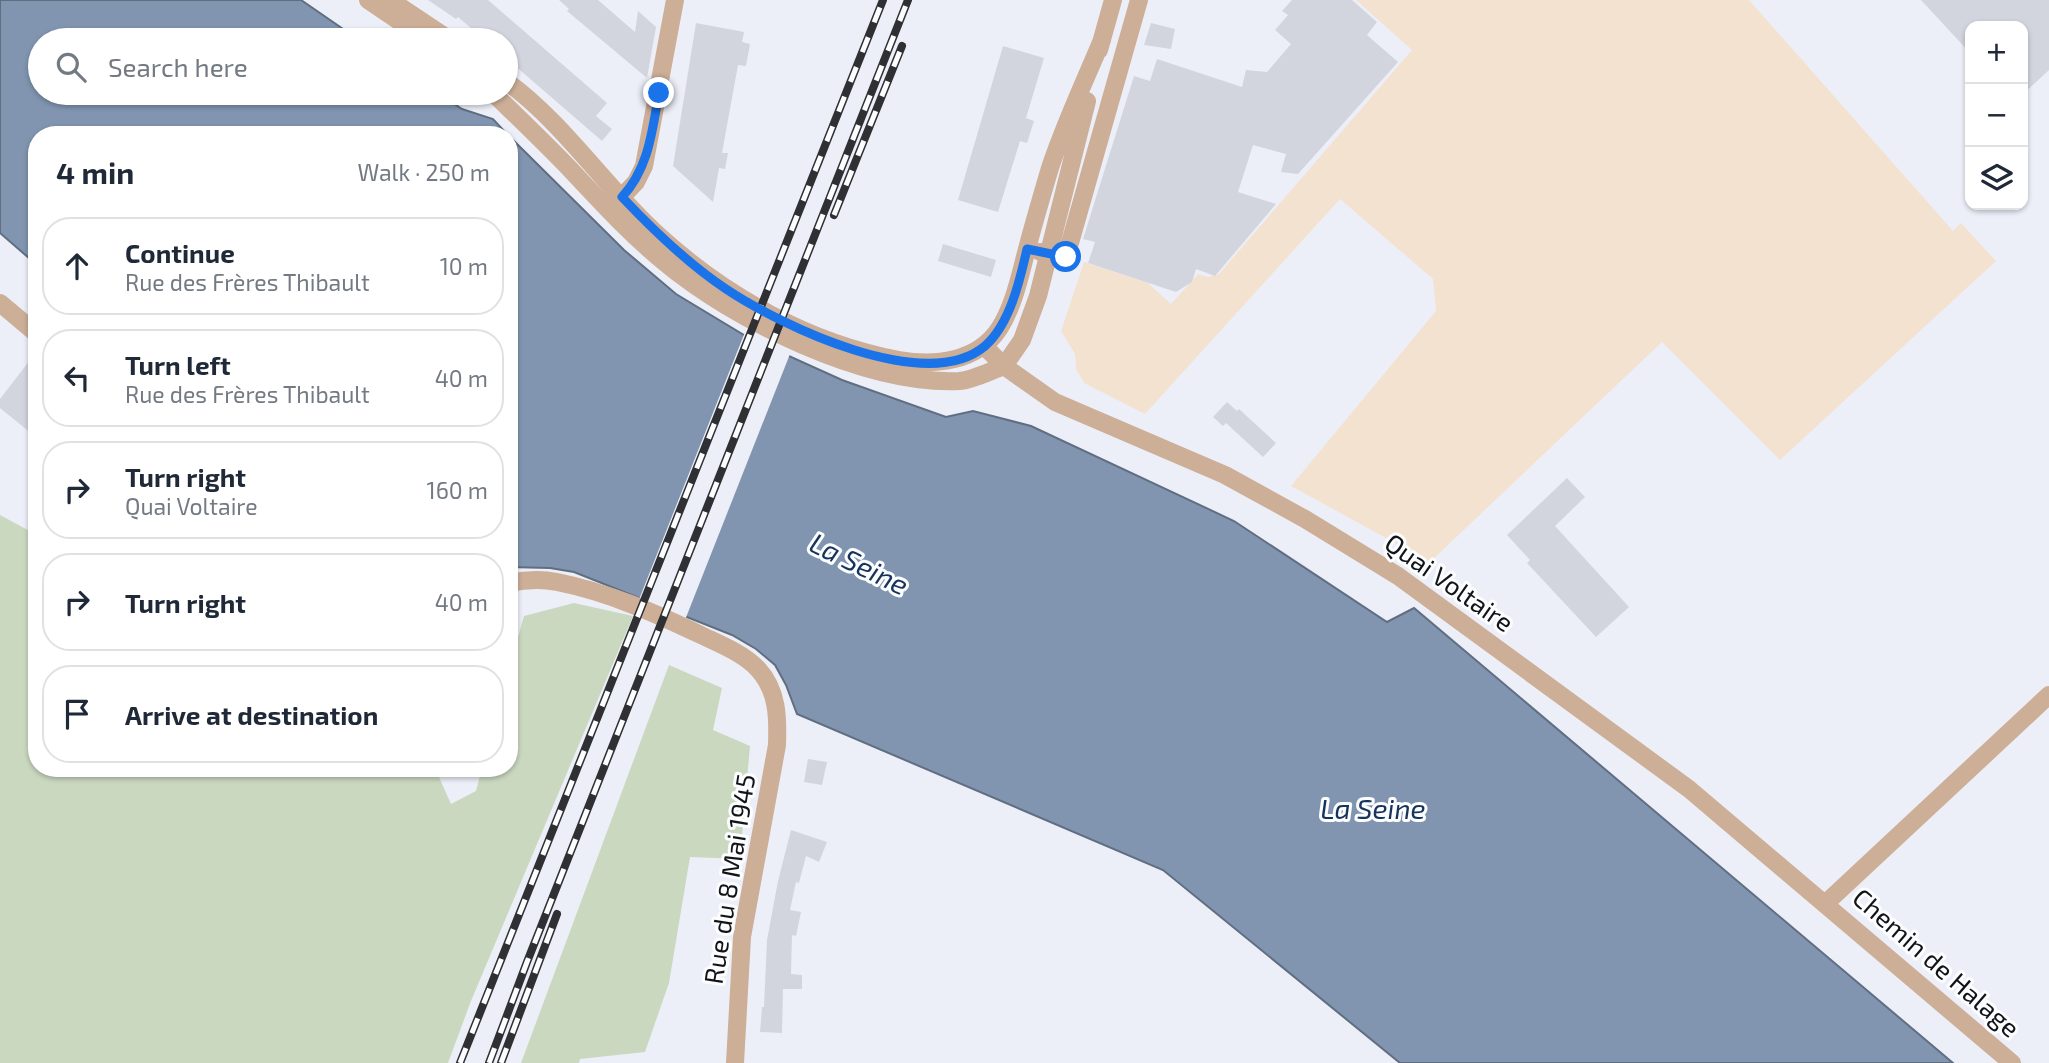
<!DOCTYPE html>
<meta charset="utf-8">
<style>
:root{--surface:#fff;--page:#f2f2f3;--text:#1f2937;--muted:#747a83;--line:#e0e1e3}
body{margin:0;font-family:"Exo 2",sans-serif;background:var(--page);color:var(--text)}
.controls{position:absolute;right:21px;top:21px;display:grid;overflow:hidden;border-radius:14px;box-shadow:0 2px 5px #0004}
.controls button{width:63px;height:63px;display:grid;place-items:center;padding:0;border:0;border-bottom:2px solid var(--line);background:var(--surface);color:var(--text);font:35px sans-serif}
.stop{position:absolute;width:21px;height:21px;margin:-16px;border:5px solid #1a73e8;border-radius:50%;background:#fff}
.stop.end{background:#1a73e8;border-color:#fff;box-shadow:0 2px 7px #0008}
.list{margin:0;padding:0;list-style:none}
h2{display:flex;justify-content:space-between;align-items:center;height:91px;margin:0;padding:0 28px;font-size:30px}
h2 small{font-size:23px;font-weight:400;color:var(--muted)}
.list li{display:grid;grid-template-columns:46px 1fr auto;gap:21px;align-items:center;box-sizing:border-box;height:98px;margin:0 14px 14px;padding:0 14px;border:2px solid var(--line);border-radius:28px}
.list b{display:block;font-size:26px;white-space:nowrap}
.list p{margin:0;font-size:23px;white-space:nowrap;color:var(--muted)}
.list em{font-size:23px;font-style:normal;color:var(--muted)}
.icon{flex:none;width:38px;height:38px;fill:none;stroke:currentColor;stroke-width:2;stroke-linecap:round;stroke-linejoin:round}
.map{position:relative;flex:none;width:2049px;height:1063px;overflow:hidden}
.search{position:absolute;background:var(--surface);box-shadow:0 2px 5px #0004;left:28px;top:28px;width:490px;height:77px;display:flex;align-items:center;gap:18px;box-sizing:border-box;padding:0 24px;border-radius:38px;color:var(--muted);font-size:26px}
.panel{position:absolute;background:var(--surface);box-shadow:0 2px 5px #0004;left:28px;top:126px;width:490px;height:651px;border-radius:28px}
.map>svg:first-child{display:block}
.industrial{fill:#f4e2d1}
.green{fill:#cbd8c0}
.water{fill:#8195b1;stroke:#606e82;stroke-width:2}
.pier{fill:#eceff8}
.building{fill:#d2d5de}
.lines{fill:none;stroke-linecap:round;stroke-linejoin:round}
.minor{stroke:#cdae97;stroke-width:18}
.rail-casing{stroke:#2f3034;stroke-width:8}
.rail{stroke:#fcfdff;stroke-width:5;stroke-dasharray:16;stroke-linecap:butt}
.route{stroke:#1a73e8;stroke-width:9}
.labels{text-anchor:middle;stroke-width:6;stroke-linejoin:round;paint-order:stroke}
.street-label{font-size:26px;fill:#121316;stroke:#fcfdff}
.water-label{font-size:28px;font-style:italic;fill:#16335a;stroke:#fcfdff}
</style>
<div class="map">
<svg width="2049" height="1063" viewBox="0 0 2049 1063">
<rect width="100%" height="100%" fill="#eceff8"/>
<path class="industrial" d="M1356,0H1749L1953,231L1961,223L1996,261L1780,460L1662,342L1430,562L1291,486L1436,311L1433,279L1340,199L1145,414L1084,383L1076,369L1075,354L1061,331L1084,262L1148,283L1171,304L1198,274L1208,277L1219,274L1412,50Z"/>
<path class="green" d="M0,515L37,535V768H435L451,804L476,791L482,768H509V669L524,616L574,603L633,616L471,1001L448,1063H0Z
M669,665L722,688L713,730L750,746L740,859L690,857L669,983L645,1052L580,1059L579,1063H521Z"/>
<path class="water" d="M0,0H301L359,40H40V93H438L462,109L493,119L508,135H37V265L0,233Z
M509,136L624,250L676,294L749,338L842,380L946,417L973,411L1031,426L1234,521L1387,622L1414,608L1953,1063H1400L1163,870L797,714L786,685L775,665L756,649L732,635L574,572L550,568L509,567Z"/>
<path class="pier" d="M745,332L790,354L685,620L638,602Z"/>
<path class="building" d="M428,0H488L607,103L596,116L612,129L602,141L506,58V40H485L458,17L456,19Z
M559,0H598L635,32L638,11L656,27L647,78L567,11L569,9Z
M1292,0H1352L1377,22L1367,35L1398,62L1298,174L1281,172L1286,154L1253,145L1238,192L1276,204L1215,276L1196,269L1192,282L1176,292L1088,263L1095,242L1083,239L1134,76L1150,81L1157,59L1242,87L1246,70L1267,72L1291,44L1275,30L1288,15L1282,11Z
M1921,0H2049V70L2023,94V26H1970V53Z
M696,23L744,32L742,42L750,44L746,66L738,65L722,153H728L725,169L719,168L713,202L673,166Z
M1151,23L1175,29L1171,49L1144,45Z
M1003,46L1044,58L1026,118L1034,121L1027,143L1020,141L998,212L958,200Z
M943,244L996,260L991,277L938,261Z
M37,351V438L0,408V399Z
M1227,402L1237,411L1239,409L1276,443L1263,457L1226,423L1223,426L1213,417Z
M1567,478L1585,497L1555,526L1629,607L1596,637L1527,563L1530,560L1507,535Z
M808,759L827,762L822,785L804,782Z
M791,830L827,842L819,862L806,856L799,883L796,882L790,910L801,912L796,936L792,935L791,974L802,975V989H783L782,1033L760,1032L762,1007H764L767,940L778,881Z"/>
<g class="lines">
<path class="minor" d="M368,0L427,40
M390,0L450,40
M1099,50L1113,0
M506,81C564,123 605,187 658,235C726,297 809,343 899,360C935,366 977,362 999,329C1014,306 1020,275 1027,249C1034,222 1042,195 1050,168C1064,125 1084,83 1102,40
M493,93C519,118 544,142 569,168C599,200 629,233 663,261C733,320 865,385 959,381C973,380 990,371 1004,366
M615,204L636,182L644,166L675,0
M1040,252L1066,257L1139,0
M0,303L37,334
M984,346L1004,366L1055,402L1225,475L1305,519L1398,576L1689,789L2012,1063
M1004,366L1022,340L1038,296L1087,101
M509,583C524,580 542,579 557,582C608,592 657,614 703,636C722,645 744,654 758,669C778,691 778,718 777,745L742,937L735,1063
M1826,903L2049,695"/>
<g class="rail-casing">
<path id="rail" d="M834,215L902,46
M460,1063L883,0
M489,1063L527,962L908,0
M501,1063L557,914"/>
</g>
<use href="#rail" class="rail"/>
</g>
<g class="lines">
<path class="route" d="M659,93C652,131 649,168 622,197C654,231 687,263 726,289C780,325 926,396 985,346C1010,324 1020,280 1027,249L1066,257"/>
</g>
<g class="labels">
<g class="street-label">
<text transform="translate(1449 583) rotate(35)" y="9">Quai Voltaire</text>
<text transform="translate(730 879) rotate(-81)" y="9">Rue du 8 Mai 1945</text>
<text transform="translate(1936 963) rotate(41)" y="9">Chemin de Halage</text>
</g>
<g class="water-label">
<text transform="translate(859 564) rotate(26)" y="10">La Seine</text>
<text x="1373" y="819">La Seine</text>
</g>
</g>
</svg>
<div class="controls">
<button>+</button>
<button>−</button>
<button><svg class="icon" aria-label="layers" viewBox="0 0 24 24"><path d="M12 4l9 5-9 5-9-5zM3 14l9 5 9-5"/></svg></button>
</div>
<div class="stop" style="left:1066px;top:257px"></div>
<div class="stop end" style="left:659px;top:93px"></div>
<div class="search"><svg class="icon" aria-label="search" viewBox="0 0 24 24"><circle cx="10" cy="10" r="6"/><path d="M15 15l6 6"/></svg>Search here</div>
<section class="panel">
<h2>4 min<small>Walk · 250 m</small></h2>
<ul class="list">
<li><svg class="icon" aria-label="ahead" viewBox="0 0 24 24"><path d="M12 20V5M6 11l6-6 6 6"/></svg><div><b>Continue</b><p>Rue des Frères Thibault</p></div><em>10 m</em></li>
<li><svg class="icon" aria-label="left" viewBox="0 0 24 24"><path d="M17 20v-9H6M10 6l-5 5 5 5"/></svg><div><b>Turn left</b><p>Rue des Frères Thibault</p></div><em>40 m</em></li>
<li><svg class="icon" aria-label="right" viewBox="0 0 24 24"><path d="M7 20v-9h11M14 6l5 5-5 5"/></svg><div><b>Turn right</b><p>Quai Voltaire</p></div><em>160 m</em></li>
<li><svg class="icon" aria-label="right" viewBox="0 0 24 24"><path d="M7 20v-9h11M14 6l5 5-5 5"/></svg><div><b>Turn right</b></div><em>40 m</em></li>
<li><svg class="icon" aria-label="arrive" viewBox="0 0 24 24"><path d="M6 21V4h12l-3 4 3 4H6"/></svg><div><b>Arrive at destination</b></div></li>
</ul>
</section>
</div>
